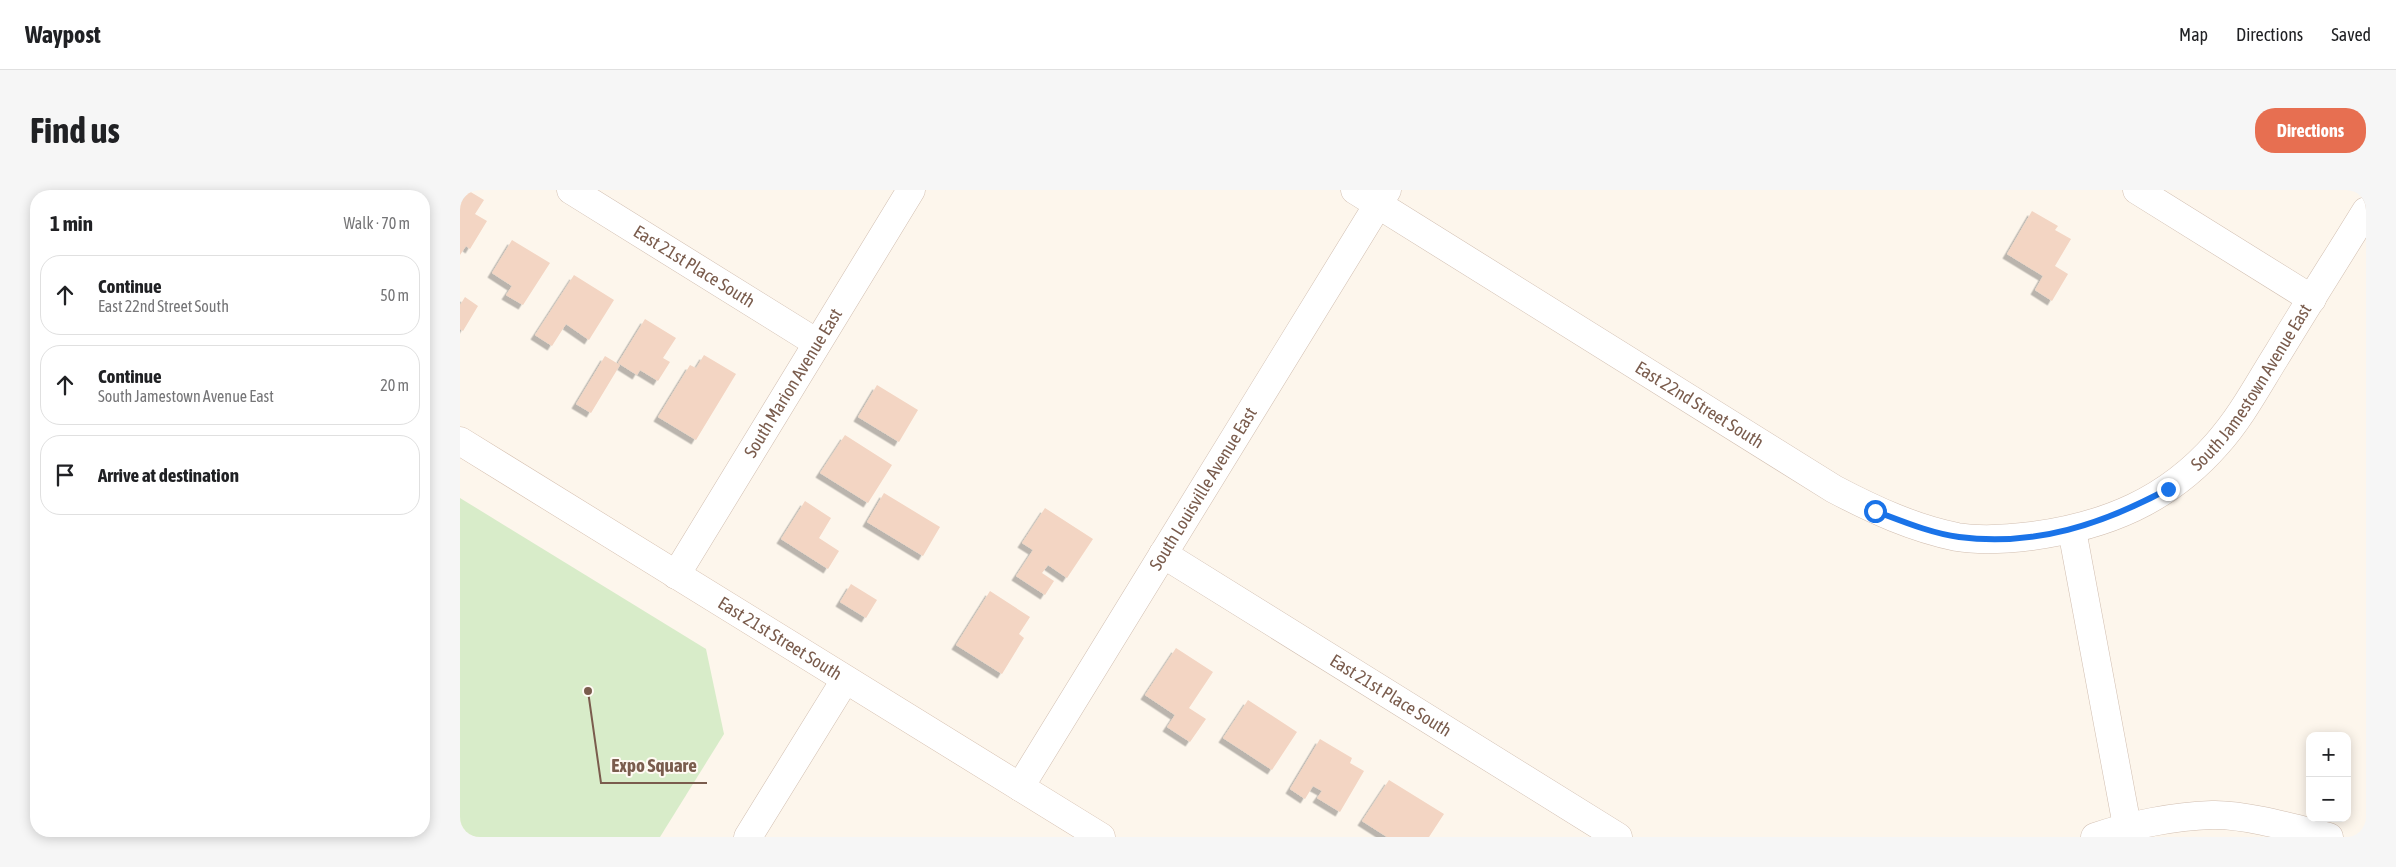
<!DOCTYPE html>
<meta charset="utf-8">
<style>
:root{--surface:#fff;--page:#f6f6f6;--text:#202124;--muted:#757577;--line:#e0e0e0;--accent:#e76f51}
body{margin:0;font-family:"Asap Condensed",sans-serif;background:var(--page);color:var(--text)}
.controls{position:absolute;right:15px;bottom:15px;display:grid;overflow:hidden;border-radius:10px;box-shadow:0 2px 12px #0003}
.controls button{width:45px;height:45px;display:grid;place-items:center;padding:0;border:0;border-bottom:1px solid var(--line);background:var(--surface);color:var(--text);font:25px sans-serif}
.stop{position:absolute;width:15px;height:15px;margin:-11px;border:4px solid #1a73e8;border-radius:50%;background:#fff}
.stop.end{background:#1a73e8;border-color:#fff;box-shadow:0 1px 5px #0008}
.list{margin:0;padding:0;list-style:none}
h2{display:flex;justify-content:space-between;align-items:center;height:65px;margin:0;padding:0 20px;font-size:21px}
h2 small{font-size:16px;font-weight:400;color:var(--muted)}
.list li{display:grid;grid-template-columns:32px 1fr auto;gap:15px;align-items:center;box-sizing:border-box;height:80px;margin:0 10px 10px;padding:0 10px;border:1px solid var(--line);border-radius:20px}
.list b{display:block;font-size:19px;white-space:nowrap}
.list p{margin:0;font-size:16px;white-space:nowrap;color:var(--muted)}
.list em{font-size:16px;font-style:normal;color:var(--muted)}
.icon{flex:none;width:28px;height:28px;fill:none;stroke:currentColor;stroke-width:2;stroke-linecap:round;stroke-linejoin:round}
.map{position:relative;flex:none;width:1906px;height:647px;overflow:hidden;border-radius:20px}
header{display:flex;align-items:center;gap:30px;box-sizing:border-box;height:70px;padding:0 25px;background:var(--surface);border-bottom:1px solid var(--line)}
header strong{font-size:24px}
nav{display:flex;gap:28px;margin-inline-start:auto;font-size:18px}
.intro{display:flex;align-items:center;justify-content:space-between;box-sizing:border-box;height:120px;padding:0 30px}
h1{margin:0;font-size:35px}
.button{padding:12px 22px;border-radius:20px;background:var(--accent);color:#fff;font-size:18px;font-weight:700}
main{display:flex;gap:30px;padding:0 30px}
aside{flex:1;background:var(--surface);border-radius:20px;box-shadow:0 2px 12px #0003}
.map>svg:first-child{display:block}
.green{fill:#d8ecc9}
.building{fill:#f3d5c3;filter:url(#shadow)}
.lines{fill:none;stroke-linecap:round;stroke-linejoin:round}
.street-casing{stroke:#d1beb0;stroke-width:29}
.secondary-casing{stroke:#d6c0b0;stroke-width:29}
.street{stroke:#fff;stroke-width:28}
.secondary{stroke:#fff;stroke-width:28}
.route{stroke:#1a73e8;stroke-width:6}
.labels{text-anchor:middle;stroke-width:4;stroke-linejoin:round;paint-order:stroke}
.street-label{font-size:18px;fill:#7a5c4d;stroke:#fffaf3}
.leader{fill:none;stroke:#7a5c4d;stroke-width:2}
.callout-dot{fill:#7a5c4d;stroke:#fffaf3;stroke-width:2}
.callout-label{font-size:19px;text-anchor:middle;font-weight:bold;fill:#7a5c4d;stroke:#fffaf3;stroke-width:4;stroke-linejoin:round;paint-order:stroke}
</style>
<header>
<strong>Waypost</strong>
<nav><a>Map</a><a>Directions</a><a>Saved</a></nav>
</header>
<div class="intro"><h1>Find us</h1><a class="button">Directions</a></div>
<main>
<aside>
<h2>1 min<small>Walk · 70 m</small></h2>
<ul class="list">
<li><svg class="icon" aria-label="ahead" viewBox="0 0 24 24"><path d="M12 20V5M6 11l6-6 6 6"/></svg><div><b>Continue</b><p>East 22nd Street South</p></div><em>50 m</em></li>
<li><svg class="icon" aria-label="ahead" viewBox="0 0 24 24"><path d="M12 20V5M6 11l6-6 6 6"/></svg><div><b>Continue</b><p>South Jamestown Avenue East</p></div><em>20 m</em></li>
<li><svg class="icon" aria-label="arrive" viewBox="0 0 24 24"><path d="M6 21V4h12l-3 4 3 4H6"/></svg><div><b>Arrive at destination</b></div></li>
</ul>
</aside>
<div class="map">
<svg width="1906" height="647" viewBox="0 0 1906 647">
<defs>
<filter id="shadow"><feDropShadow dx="-4.5" dy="4.5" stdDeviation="0" flood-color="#0004"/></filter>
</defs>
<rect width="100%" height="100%" fill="#fdf6ec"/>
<path class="green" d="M0,308L246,459L264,544L200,647H0Z"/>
<path class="building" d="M9,1L24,10L15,24L27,31L10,59L6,56L0,65V14Z
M1572,21L1598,36L1595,40L1611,49L1595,76L1608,84L1592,111L1575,100L1583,86L1547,64Z
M52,50L90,73L63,115L46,105L52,96L32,83Z
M114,85L154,110L129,150L106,134L92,156L75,145Z
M5,107L18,116L3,141L0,139V115Z
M185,129L216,148L203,168L210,172L198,191L180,180L177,185L158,173Z
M244,165L276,184L236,250L198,227L230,175L236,178Z
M145,166L160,175L131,223L116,214Z
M417,195L458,220L439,252L398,227Z
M385,245L432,275L408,313L360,283Z
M424,303L480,337L463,366L407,332Z
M345,311L371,328L359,348L379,361L368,379L321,349Z
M585,318L633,349L607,388L588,375L582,383L594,391L585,405L556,386L573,360L562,353Z
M391,394L417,410L406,428L380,412Z
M530,401L570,427L559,444L564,448L542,484L496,455Z
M716,458L753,482L729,518L746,529L730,552L707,537L715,525L685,505Z
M788,510L837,542L812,580L763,548Z
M860,549L892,568L890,573L904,581L880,622L857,608L862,601L853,596L845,609L830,599Z
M929,590L984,624L969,647H927L902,631Z"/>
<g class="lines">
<g class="street-casing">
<g id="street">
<path id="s1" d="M111,0L357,153"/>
<path id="s2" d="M895,0L1374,299C1414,320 1453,338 1497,347C1521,351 1548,349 1572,346C1646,336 1707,311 1757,254C1782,226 1799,193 1818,163C1847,115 1877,68 1906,21"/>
<path d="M1677,0L1852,109"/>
<path d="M1612,340L1667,636"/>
<path id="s3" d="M703,364L1158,647"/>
<path id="s4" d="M216,385L451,0"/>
<path id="s5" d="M560,597L927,0"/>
<path d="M288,647L385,490"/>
<path d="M1635,647C1670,635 1715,626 1752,625C1785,624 1837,639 1869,647"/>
</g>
</g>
<g class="secondary-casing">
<g id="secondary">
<path id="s6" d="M0,251L641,647"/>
</g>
</g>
<use href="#street" class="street"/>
<use href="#secondary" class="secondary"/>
</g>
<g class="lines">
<path class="route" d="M1415,321C1442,331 1470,343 1499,347C1575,357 1643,334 1708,299"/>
</g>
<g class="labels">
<g class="street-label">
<text dy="6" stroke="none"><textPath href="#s1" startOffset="145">East 21st Place South</textPath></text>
<text dy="6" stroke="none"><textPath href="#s4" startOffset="225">South Marion Avenue East</textPath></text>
<text dy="6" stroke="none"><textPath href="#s2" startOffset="1050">South Jamestown Avenue East</textPath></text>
<text dy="6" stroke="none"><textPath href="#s2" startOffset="406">East 22nd Street South</textPath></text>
<text dy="6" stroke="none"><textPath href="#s5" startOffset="350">South Louisville Avenue East</textPath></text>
<text dy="6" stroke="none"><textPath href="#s6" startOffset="376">East 21st Street South</textPath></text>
<text dy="6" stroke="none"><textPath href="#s3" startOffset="268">East 21st Place South</textPath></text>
</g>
</g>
<path class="leader" d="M128 501L141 593H247"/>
<circle class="callout-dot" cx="128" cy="501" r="5"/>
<g class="callout-label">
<text x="194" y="582">Expo Square</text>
</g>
</svg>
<div class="controls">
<button>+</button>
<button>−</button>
</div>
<div class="stop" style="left:1415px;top:321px"></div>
<div class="stop end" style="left:1708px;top:299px"></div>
</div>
</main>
